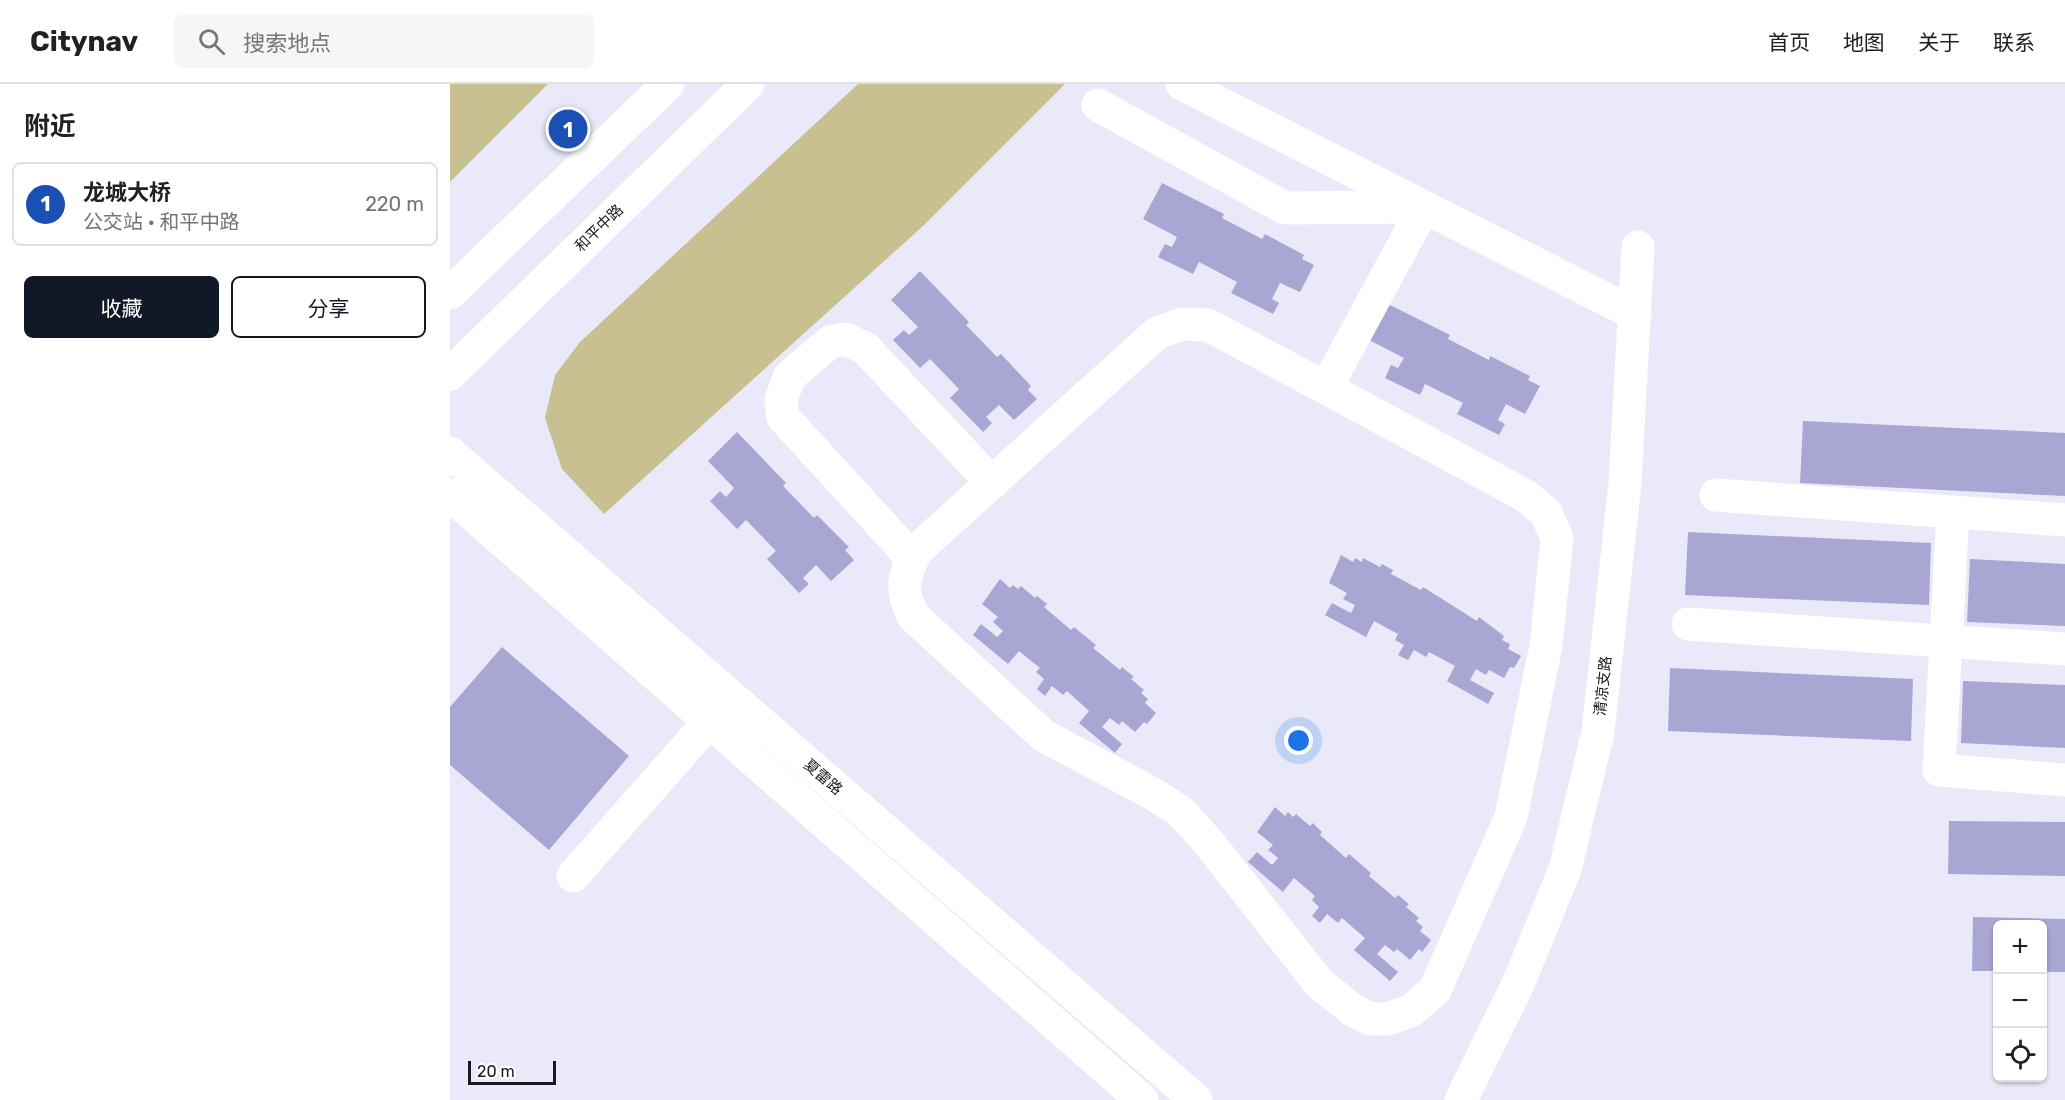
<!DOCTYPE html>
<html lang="zh">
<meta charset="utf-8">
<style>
:root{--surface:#fff;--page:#f6f6f6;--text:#202124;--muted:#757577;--line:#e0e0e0;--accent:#111827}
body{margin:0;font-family:Rubik,"Noto Sans SC",sans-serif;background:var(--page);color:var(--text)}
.controls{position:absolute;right:18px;bottom:18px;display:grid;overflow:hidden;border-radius:9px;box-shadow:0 2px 4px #0004}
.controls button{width:54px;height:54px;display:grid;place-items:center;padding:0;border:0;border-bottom:2px solid var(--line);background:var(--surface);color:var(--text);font:30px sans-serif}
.scale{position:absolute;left:18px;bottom:15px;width:88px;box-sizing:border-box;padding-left:6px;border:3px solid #1a1a20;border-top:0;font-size:16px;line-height:21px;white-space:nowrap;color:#1a1a20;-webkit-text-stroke:4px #fff;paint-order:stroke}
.you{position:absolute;left:849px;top:657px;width:21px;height:21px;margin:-15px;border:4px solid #fff;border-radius:50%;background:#1a73e8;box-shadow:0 0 0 9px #1a73e833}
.badge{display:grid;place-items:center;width:39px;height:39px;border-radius:50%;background:var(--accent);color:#fff;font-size:20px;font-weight:700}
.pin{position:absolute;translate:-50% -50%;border:3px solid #fff;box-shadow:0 2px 6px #0006}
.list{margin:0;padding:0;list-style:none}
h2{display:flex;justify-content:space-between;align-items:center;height:78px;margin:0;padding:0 24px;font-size:26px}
h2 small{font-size:20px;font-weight:400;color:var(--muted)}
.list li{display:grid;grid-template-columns:39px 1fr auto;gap:18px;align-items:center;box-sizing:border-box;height:84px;margin:0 12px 12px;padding:0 12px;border:2px solid var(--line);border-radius:9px}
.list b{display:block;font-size:22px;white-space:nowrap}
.list p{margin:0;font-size:20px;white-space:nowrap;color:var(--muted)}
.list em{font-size:20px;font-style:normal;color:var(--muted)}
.actions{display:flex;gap:12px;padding:18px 24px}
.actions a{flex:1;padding:14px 0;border:2px solid var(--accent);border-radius:9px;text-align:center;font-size:21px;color:var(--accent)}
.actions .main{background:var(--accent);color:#fff}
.icon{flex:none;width:33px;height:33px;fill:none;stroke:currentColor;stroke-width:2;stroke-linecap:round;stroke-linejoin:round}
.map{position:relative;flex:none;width:1615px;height:1016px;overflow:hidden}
header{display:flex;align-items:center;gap:36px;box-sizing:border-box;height:84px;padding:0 30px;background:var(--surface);border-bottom:2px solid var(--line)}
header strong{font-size:28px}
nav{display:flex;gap:33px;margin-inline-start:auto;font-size:21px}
.search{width:420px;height:54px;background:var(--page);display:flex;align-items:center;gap:15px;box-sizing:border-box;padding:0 21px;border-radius:9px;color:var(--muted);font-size:22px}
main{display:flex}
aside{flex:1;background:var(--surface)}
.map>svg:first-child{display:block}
.green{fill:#c9c091}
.building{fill:#aaa6d3}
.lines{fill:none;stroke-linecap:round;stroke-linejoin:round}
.minor{stroke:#fff;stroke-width:33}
.major{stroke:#fff;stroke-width:33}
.labels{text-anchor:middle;stroke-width:4.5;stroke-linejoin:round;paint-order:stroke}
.street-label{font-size:15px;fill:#1a1a20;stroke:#fff}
</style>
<header>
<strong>Citynav</strong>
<div class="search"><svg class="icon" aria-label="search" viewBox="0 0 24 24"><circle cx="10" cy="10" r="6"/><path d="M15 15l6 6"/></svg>搜索地点</div>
<nav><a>首页</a><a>地图</a><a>关于</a><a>联系</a></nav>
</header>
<main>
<aside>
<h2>附近<small></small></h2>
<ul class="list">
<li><span class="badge" style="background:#1a4fb4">1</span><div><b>龙城大桥</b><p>公交站 · 和平中路</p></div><em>220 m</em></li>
</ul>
<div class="actions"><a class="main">收藏</a><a>分享</a></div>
</aside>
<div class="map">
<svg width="1615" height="1016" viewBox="0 0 1615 1016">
<rect width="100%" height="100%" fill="#eae9fa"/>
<path class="green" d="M0,0H98L0,98Z
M408,0H615L473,142L154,430L112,385L95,334L105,291L130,258Z"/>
<path class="building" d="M712,99L774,130L772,134L812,155L815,150L854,171L852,175L864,181L850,208L830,199L822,215L829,219L823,230L781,209L787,198L749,178L743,190L708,173L715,160L722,163L727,153L693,135Z
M470,187L519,238L516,241L547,273L551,270L581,302L578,306L587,315L564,336L549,321L536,333L542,339L533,348L500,314L509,305L480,275L470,284L443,256L454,246L459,251L468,243L441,216Z
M938,220L1000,251L998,255L1039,276L1040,272L1080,292L1078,296L1090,302L1075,330L1056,320L1048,336L1055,340L1049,351L1007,330L1013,319L975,300L970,311L935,294L941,281L948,284L954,274L919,256Z
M1353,337L1615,349V412L1350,399Z
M287,348L336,399L333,402L364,434L367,431L399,463L395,466L404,476L381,497L366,481L353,494L359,500L349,509L317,475L326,467L296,436L287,445L260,417L270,407L276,413L284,404L258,377Z
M1238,448L1481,459L1479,521L1235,511Z
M891,471L903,478L905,474L912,478L913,474L930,483L932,480L943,486L941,490L971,506L973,503L1027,537L1029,533L1054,552L1052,556L1060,560L1058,565L1071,572L1064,584L1060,583L1054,594L1039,586L1036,591L1026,585L1020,596L1044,609L1038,620L997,597L1005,582L979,568L976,573L964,566L958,576L948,571L954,561L945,556L948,550L924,537L916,553L875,531L882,519L901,529L905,521L893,515L897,509L879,499Z
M1520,475L1615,480V542L1517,538Z
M550,495L560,504L563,501L568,505L571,502L585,514L587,512L597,520L594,523L621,546L624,543L646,561L643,564L670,586L672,583L684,593L681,595L694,606L691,609L698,615L695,619L706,629L697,640L694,638L685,648L672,637L669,641L660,634L652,643L672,660L665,669L629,639L639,627L617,607L613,611L602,602L595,612L587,605L594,595L586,588L590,584L569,567L558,580L523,551L531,540L547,553L553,547L543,538L548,533L532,520Z
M52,563L179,672L99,766L0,681V623Z
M1220,584L1463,595L1461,657L1218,647Z
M1513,597L1615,601V664L1511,659Z
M825,723L835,732L838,728L843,733L846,730L860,742L863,739L872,748L870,751L896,774L899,770L921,789L919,792L945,814L948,811L959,820L956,823L969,834L966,837L973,843L970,847L981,856L972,868L969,865L960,876L947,865L944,868L935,861L927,870L948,888L940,897L904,866L915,854L892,834L888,839L877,830L870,839L862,832L869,823L862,816L865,812L844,794L833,808L798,778L807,768L822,781L828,774L818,766L823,761L807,748Z
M1499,737L1615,738V792L1498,790Z
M1523,833L1615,835V888H1592V840H1548V887H1522Z"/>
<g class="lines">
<path class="minor" d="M732,0L1185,230
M648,21L835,124L974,123L876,304L758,241L732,240L707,249L466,467C453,494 450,504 463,532L594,652L705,711L731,728L759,759L869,899L904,927L921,935H938L962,926L985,906L1061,733L1096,562L1107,454L1096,429L1076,412L876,304
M0,369L746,1016
M0,411L692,1016
M1266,411L1615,436
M1503,428L1489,686L1615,696
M462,474L333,333L331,316L339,293L380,258L395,255L415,264L542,399
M1238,540L1615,565
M123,792L259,638
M1011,1016L1069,898L1115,785L1148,648L1175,399L1188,163"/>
<path class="major" d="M0,209L218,0
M0,290L298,0"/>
</g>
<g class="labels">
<g class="street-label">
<text transform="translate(149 144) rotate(-44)" y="5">和平中路</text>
<text transform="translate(1153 602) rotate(-84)" y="5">清凉支路</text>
<text transform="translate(373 693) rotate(41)" y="5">夏雷路</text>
</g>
</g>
</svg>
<div class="controls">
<button>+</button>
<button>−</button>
<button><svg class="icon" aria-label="locate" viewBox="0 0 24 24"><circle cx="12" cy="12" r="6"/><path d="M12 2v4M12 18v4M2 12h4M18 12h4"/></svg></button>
</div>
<div class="scale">20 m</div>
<div class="you"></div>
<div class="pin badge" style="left:118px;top:45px;background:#1a4fb4">1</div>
</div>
</main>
